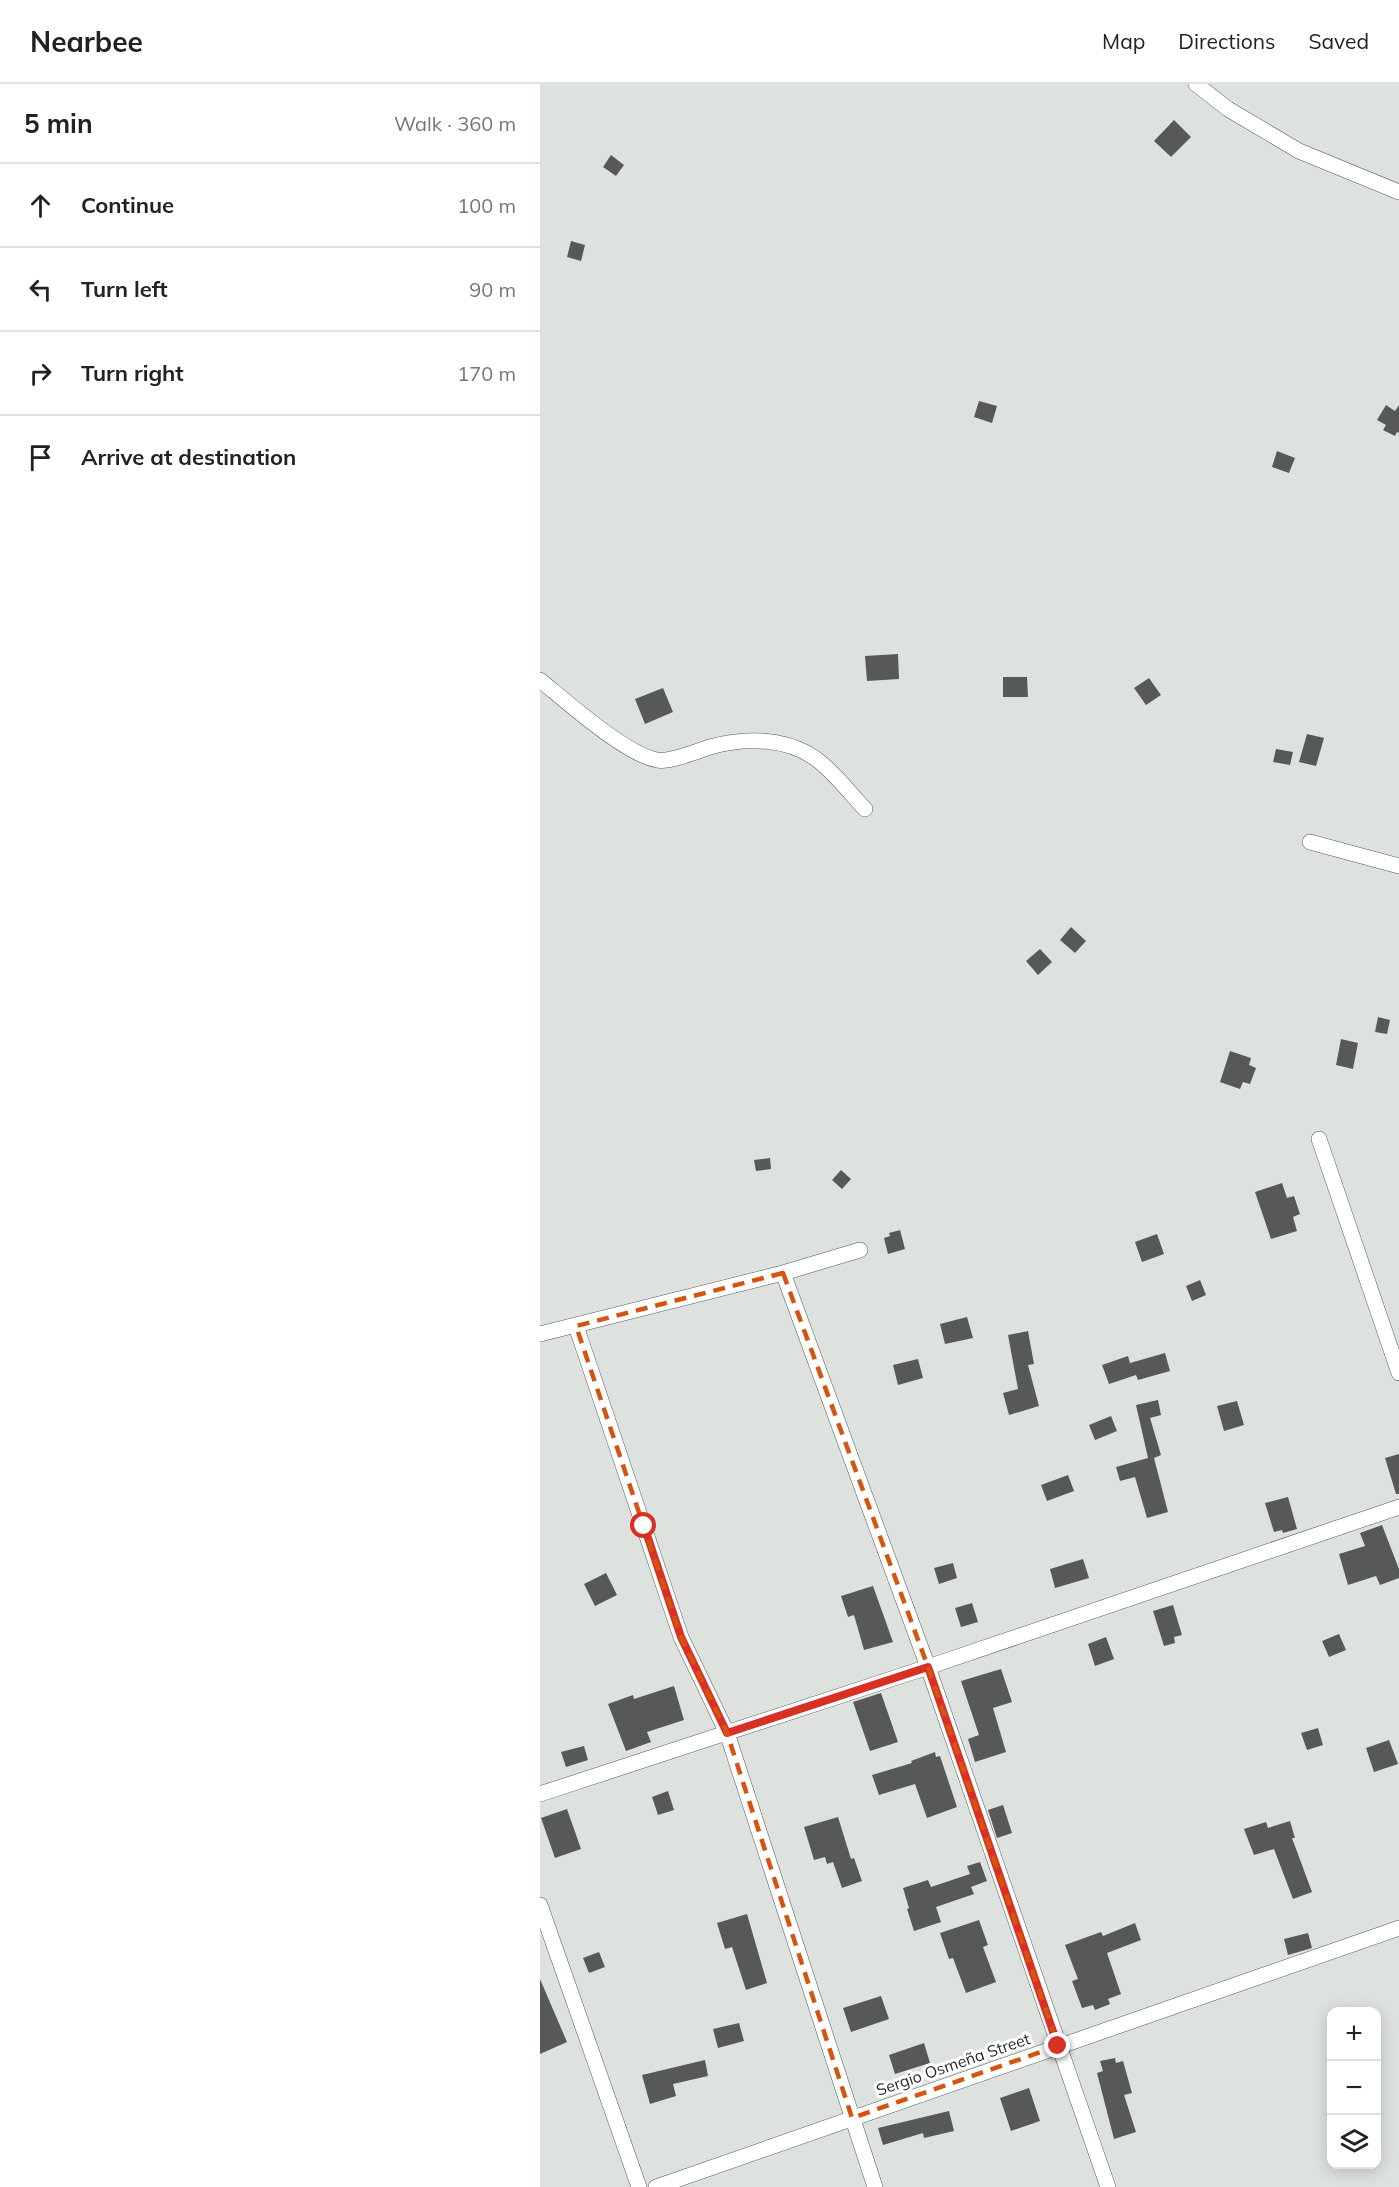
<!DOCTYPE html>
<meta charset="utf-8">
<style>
:root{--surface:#fff;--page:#f2f2f2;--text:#222;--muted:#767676;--line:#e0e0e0}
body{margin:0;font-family:Mulish,sans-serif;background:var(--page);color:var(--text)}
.controls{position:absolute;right:18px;bottom:18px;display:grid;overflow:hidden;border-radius:12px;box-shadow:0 3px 15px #0003}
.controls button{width:54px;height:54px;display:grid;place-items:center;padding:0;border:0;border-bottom:2px solid var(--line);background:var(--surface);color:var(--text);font:30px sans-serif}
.stop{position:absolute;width:18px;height:18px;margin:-14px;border:4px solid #d93025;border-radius:50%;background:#fff}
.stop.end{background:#d93025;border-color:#fff;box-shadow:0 2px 6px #0008}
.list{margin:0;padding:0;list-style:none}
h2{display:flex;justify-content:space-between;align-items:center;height:78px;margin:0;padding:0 24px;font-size:26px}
h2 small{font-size:20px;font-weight:400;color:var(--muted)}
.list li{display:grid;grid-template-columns:39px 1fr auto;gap:18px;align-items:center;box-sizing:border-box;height:84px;padding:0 24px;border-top:2px solid var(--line)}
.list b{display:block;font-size:22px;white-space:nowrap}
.list em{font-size:20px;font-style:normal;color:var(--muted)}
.icon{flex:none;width:33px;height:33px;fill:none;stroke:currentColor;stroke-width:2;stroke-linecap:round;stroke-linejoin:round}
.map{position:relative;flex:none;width:859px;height:2103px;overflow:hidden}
header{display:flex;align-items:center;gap:36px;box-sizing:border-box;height:84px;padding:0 30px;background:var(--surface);border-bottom:2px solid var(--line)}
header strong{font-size:28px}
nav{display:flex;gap:33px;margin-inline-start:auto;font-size:21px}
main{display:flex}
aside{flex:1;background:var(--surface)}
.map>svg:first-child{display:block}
.building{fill:#565957}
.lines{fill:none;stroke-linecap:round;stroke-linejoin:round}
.street-casing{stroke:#555957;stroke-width:16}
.street{stroke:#fff;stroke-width:15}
.route{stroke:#d93025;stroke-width:8}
.marked{fill:none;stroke:#d5540f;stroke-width:4.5;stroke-dasharray:12 8;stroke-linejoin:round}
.labels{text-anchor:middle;stroke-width:6;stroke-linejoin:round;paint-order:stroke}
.street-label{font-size:16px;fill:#282a29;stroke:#fff}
</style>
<header>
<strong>Nearbee</strong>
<nav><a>Map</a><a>Directions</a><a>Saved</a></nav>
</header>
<main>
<aside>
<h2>5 min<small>Walk · 360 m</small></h2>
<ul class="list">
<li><svg class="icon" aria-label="ahead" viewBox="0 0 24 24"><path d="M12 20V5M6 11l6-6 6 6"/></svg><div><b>Continue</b></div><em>100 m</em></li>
<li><svg class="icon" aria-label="left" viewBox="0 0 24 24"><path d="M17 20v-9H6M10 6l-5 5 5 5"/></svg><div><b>Turn left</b></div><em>90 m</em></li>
<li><svg class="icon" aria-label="right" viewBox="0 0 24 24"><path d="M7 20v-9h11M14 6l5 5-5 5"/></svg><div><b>Turn right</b></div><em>170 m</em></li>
<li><svg class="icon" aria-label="arrive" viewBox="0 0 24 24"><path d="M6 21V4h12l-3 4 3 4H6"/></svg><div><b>Arrive at destination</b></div></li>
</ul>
</aside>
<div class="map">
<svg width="859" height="2103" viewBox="0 0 859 2103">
<rect width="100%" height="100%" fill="#dee2df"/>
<path class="building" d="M634,36L651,53L631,73L614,57Z
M71,71L84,81L76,92L63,83Z
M31,157L45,161L41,177L27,173Z
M439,317L457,322L452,339L434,333Z
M846,321L855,327L859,321V349L857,348L855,352L843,346L846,341L837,336Z
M737,367L755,374L749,389L732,383Z
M358,570L359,595L327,597L325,572Z
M463,593H487L488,613H463Z
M609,594L621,611L606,621L594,604Z
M123,604L133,628L105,640L95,615Z
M767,650L784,654L776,682L759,678Z
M736,665L753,668L750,681L733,678Z
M531,843L546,857L535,869L520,856Z
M500,865L512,878L498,891L486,877Z
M838,933L850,936L847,950L835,948Z
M801,955L818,959L813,985L796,981Z
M690,967L711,974L709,981L716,984L710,1000L703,998L700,1005L680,998Z
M230,1074L231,1085L216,1087L214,1076Z
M301,1086L311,1095L302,1105L292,1096Z
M742,1099L747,1114L754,1112L760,1130L753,1133L757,1147L731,1155L715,1108Z
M360,1146L365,1165L348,1170L344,1154L350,1152L349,1149Z
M617,1150L624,1170L602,1178L595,1158Z
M660,1196L666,1211L652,1217L646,1202Z
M427,1233L433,1254L405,1260L400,1240Z
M488,1247L494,1280L488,1281L499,1322L469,1331L463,1309L478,1305L468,1251Z
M625,1269L630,1287L598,1296L596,1291L569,1300L562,1281L588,1272L590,1279Z
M378,1275L383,1294L358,1301L353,1281Z
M618,1316L621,1331L610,1334L621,1371L614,1374L628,1428L607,1434L595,1393L580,1397L576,1383L608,1374L596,1321Z
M697,1317L704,1341L684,1347L677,1322Z
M571,1332L577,1347L555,1356L549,1341Z
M859,1370V1410H856L845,1374Z
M528,1391L534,1407L507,1417L501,1401Z
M748,1413L757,1445L743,1449L742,1446L734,1448L725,1419Z
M842,1441L859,1485V1494L840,1501L836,1492L808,1501L799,1470L825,1462L820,1449Z
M543,1475L549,1494L515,1504L510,1485Z
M413,1479L417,1494L399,1500L394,1484Z
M66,1489L77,1511L55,1522L44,1500Z
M333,1502L353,1558L324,1566L314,1531L308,1533L301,1512Z
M432,1519L438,1538L421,1543L415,1524Z
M633,1521L642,1551L634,1553L635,1559L624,1562L613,1527Z
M799,1550L806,1566L789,1573L782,1557Z
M566,1553L574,1575L555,1582L548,1560Z
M461,1585L472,1618L453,1624L466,1668L435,1678L428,1655L439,1651L421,1597Z
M134,1602L144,1636L107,1648L111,1658L86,1667L68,1620L93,1611L94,1615Z
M341,1609L358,1658L330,1667L313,1618Z
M778,1644L783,1661L767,1666L761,1649Z
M849,1656L858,1680L834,1688L826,1664Z
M44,1662L48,1676L26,1683L21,1668Z
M395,1668L396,1673L400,1672L417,1723L387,1734L375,1700L339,1711L332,1691L372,1679L371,1677Z
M128,1707L134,1726L118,1731L112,1713Z
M463,1721L472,1749L457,1754L448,1726Z
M27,1725L41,1765L15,1774L1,1734Z
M298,1733L311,1775L314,1774L322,1797L302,1804L293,1778L287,1780L285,1773L274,1776L264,1743Z
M750,1737L755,1754H752L772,1808L753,1815L734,1765L714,1771L704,1745L726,1738L728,1744Z
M440,1778L447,1797L431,1803L434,1810L396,1823L401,1838L374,1847L367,1825L369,1824L363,1804L388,1796L391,1803L430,1790L427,1782Z
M207,1830L227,1899L206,1906L192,1863L185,1865L177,1839Z
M439,1836L448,1861L443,1863L456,1898L426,1909L413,1874L409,1875L400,1849Z
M595,1839L601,1856L567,1869L581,1910L568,1915L570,1920L555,1926L553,1921L542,1924L532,1897L538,1895L525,1861L561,1848L563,1852Z
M768,1849L772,1864L748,1871L744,1855Z
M59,1868L65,1883L49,1889L43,1874Z
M0,1895L27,1958L0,1970Z
M341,1912L349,1935L311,1948L303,1924Z
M199,1939L204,1957L178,1964L173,1945Z
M384,1959L390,1979L355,1990L349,1971Z
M575,1974L576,1979L583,1977L592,2009L584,2011L596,2048L574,2055L557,1989L563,1987L560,1977Z
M165,1976L168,1992L133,2000L136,2012L110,2020L102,1991Z
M489,2004L500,2037L471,2047L460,2014Z
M409,2027L414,2047L384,2054L383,2049L343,2061L338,2044Z"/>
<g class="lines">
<g class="street-casing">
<path id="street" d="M656,0L688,25L759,67L859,108
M0,596C27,618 85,670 117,676C129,679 157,667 170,663C205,653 250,653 280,678C296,691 310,709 325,725
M770,758L859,782
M779,1055L859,1289
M243,1189L320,1166
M36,1242L141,1553L187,1649L335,2103
M0,1250L243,1189L388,1583L568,2103
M0,1710L388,1583L859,1423
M0,1821L99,2103
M116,2103L859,1844"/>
</g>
<use href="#street" class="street"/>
</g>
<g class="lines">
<path class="route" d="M104,1442L141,1553L187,1649L388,1583L518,1962"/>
</g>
<path class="marked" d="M243,1189L388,1583L518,1962L312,2034L187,1649L141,1553L36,1242Z"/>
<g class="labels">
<g class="street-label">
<text transform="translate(413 1980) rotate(-19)" y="6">Sergio Osmeña Street</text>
</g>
</g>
</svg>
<div class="controls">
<button>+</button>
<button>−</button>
<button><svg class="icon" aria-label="layers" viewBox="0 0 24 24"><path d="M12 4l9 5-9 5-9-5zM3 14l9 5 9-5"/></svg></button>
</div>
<div class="stop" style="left:104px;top:1442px"></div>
<div class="stop end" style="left:518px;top:1962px"></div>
</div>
</main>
